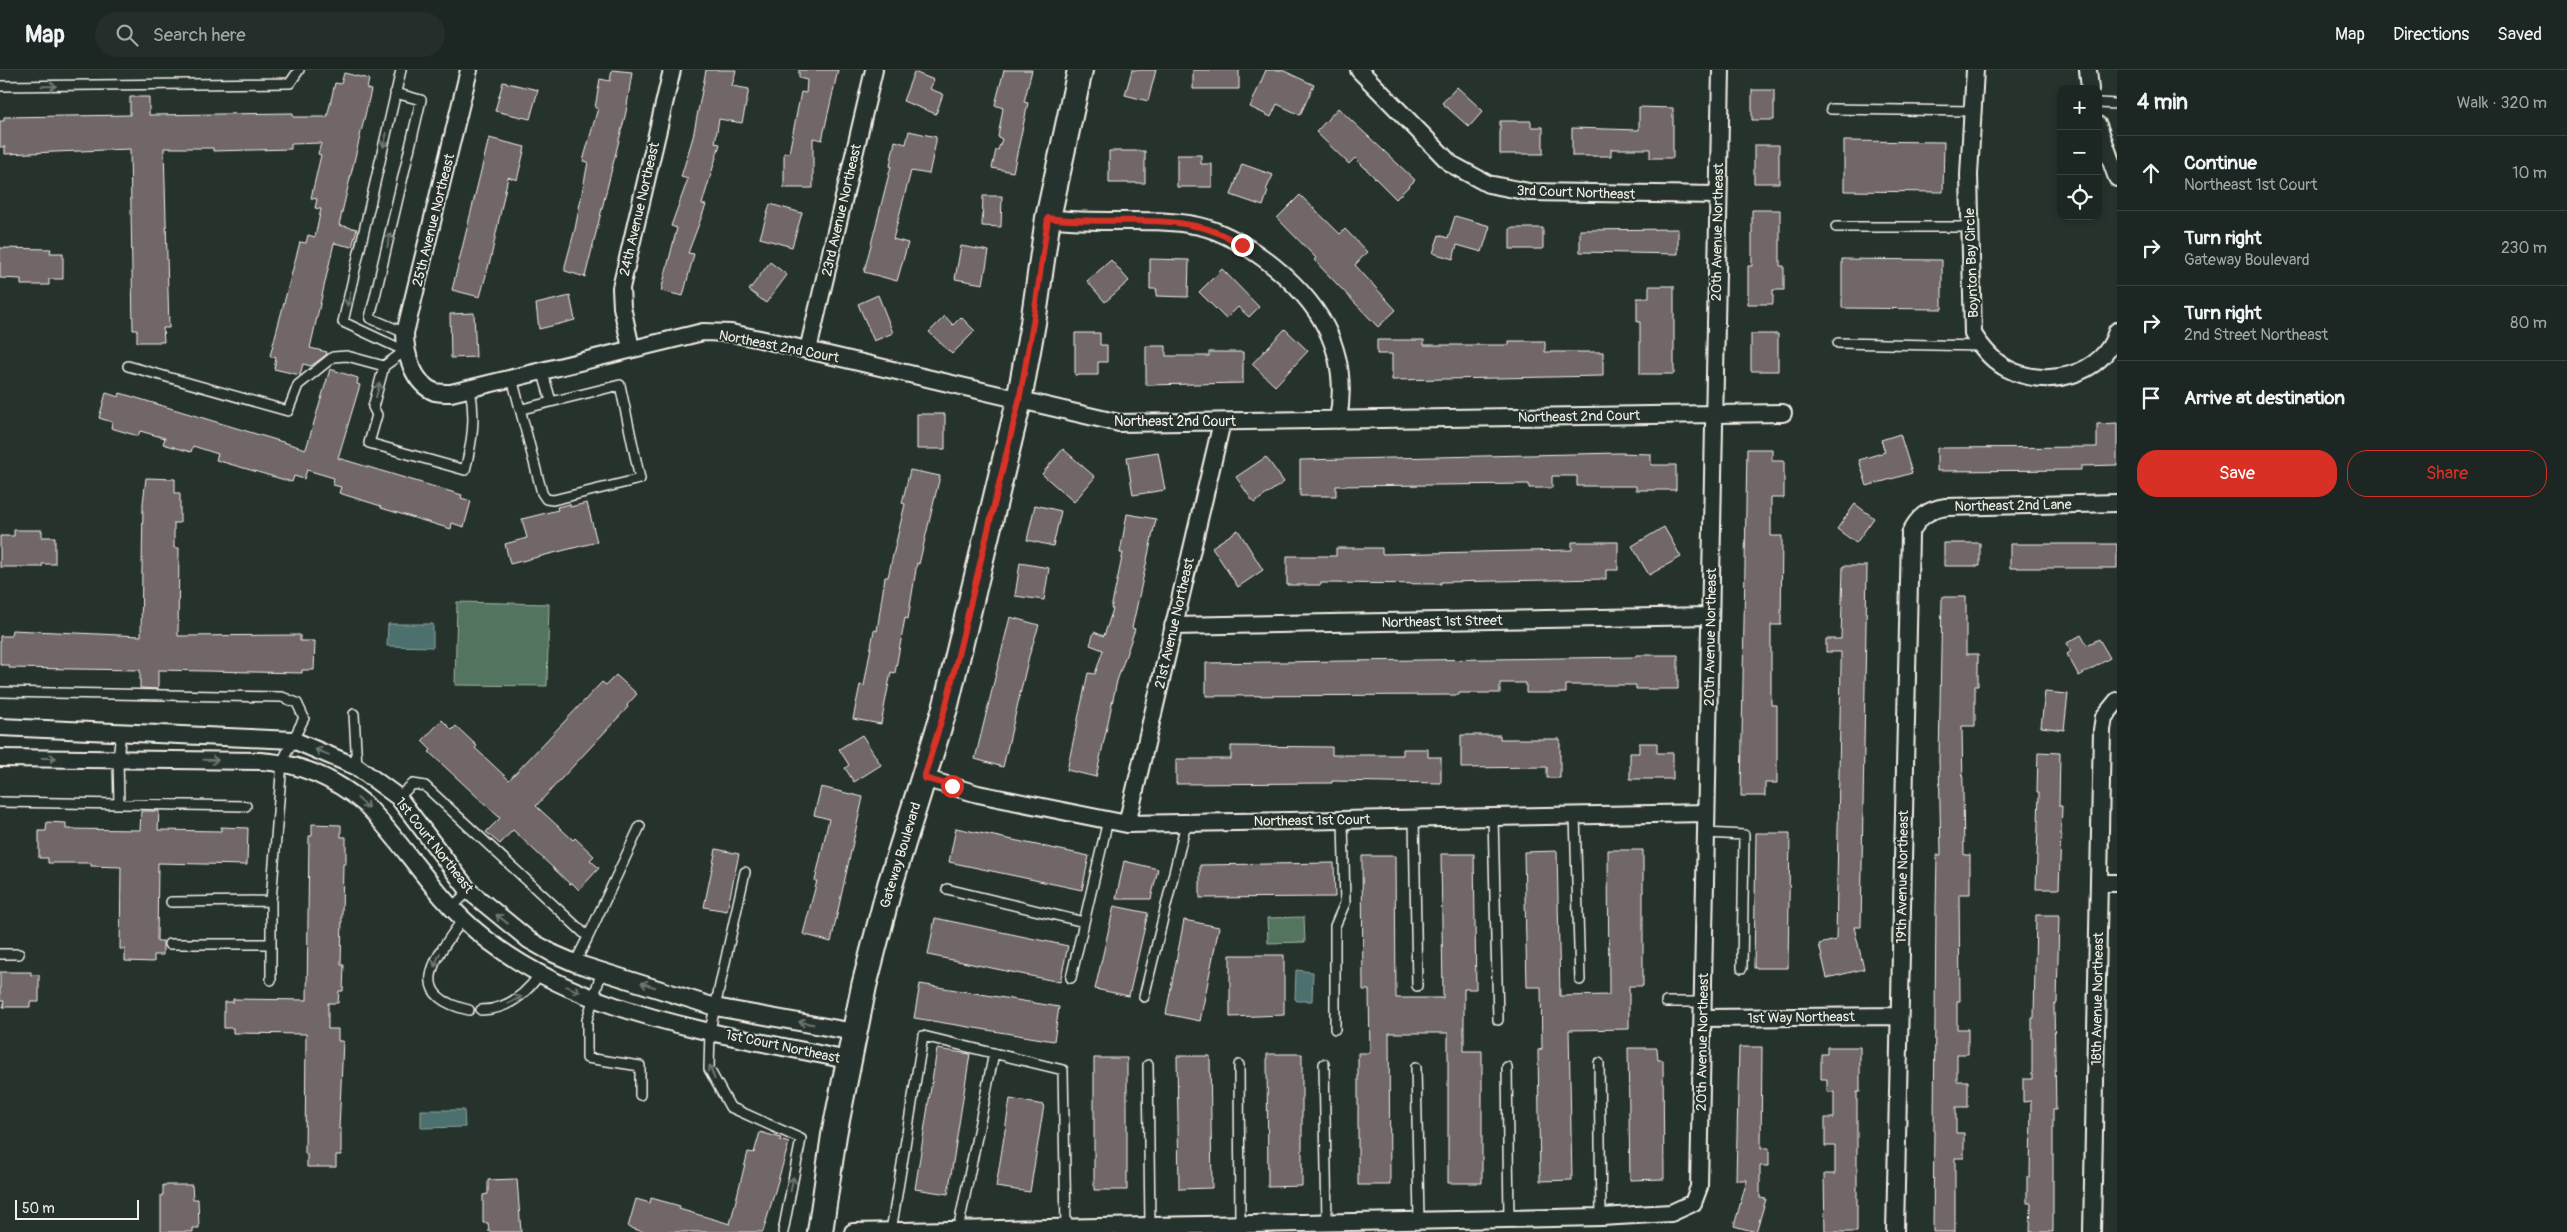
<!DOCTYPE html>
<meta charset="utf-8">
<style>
:root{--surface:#1c2622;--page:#252e2a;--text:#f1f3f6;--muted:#a0a5a5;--line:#3a4340;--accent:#d93025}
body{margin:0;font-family:Pangolin,sans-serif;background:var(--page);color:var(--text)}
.controls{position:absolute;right:15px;top:15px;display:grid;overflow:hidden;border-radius:10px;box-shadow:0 2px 8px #0003}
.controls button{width:45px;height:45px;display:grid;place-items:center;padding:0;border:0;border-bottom:1px solid var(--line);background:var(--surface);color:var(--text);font:25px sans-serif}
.scale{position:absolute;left:15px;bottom:12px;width:124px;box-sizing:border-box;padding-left:5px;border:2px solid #f4f1e8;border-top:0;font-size:14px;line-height:18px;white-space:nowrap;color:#f4f1e8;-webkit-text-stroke:4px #26332d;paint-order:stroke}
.stop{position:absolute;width:15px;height:15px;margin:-11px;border:4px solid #d93025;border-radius:50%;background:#fff}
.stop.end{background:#d93025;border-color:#fff;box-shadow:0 1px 5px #0008}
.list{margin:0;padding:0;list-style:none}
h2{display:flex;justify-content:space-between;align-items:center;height:65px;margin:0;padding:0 20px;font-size:21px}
h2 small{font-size:16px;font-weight:400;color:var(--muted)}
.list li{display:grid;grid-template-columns:32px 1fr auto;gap:15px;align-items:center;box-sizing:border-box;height:75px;padding:0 20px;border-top:1px solid var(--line)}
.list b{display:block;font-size:19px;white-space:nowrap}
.list p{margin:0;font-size:16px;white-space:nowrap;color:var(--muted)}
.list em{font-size:16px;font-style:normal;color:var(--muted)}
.actions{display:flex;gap:10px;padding:15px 20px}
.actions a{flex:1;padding:11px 0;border:1px solid var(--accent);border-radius:20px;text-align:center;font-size:18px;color:var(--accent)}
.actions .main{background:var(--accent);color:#fff}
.icon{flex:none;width:28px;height:28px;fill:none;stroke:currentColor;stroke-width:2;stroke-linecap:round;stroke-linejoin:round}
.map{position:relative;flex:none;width:2117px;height:1162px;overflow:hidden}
header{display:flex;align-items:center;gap:30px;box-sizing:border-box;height:70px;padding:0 25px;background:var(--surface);border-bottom:1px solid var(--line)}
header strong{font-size:24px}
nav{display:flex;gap:28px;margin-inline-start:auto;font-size:18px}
.search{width:350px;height:45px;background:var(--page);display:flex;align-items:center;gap:12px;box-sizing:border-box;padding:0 18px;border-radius:28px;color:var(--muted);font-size:19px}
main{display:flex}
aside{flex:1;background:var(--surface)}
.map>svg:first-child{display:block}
.green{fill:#53755f;stroke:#a4b3a4}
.water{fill:#4b706e;stroke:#8fa49f}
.building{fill:#716668;stroke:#f4f1e8}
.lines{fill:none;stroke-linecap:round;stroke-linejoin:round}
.service-casing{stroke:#f4f1e8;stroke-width:12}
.minor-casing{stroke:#f4f1e8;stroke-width:20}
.secondary-casing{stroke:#f4f1e8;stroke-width:28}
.service{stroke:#26332d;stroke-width:9}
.minor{stroke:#26332d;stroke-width:16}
.secondary{stroke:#26332d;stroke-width:24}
.oneway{stroke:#6e766e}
.route{stroke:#d93025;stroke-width:6}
.labels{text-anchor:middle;stroke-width:4;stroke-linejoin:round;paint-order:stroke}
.street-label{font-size:14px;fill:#f4f1e8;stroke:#26332d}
</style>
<header>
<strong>Map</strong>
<div class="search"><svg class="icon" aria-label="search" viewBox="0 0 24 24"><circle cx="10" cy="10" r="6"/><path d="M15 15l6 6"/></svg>Search here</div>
<nav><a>Map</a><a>Directions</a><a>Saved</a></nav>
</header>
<main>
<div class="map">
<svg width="2117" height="1162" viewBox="0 0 2117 1162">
<rect width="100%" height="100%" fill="#26332d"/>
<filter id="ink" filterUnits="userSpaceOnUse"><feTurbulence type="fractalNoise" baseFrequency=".02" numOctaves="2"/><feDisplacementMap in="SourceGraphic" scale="10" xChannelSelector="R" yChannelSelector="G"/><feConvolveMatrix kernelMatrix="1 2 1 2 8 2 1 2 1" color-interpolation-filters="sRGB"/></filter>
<g filter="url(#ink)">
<path class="green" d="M457,532L549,534L547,616L455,615Z
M1304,847L1305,872L1268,873L1267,848Z"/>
<path class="water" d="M388,554H433V577L387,576Z
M1296,900L1313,902L1312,931H1297L1295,929Z
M421,1040H464L465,1057L421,1058Z"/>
<path class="building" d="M612,0L632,2L626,42L585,207L565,201V196L575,159L588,92L583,91L598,38H595L600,9L610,11Z
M706,0H736L732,16L749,19L742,53L719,49L715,73L720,74L702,134L706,135L688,183L694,184L683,226L661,221L677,158L671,156L688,109L681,107L693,67Z
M799,0H838L822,70L813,68V118H784V83H789L801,22L806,23L807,10L799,8Z
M1004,0H1032L1024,32L1028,33L1013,102L992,98L996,80H998L1002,69L998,67L1003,38L995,35Z
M1132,0H1156L1148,31L1125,25Z
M1193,0H1239V19H1193Z
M1266,0H1282L1314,15L1300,45L1277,34L1271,47L1250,37Z
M914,2L934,10L930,19L943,24L936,44L903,31Z
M344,3L369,9L367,19L371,20L339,155L357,159L352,177L334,173L310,278L327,282L326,285L311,296L303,294L300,305L274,299L276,288L270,286L300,172L306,173L308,165L315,167L321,139L315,138L317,129L311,128L321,85L318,84L321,73L291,74V79L213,81V78H164L169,258H163L164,272H137V260H133L130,79L5,84V77H0V51H4V47L130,45V27H149V45L293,43V47H327L335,13L341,14Z
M503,12L538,20L530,49L495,41Z
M1457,17L1483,41L1469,57L1442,33Z
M1752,20H1774V50H1752Z
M1639,37L1673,38V88H1650V79H1611V86H1572V58L1639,60Z
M1338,38L1415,110L1396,129L1355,88L1349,94L1316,62Z
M1500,51H1531V57H1543V84H1500Z
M909,61L936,67V72L929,104L911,101L893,169L908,173L897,211L864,202L891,96H890L895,71L906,74Z
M489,68L525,77L517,110L508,107L491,187L480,227L452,220Z
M1844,71L1944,72L1943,122L1844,121Z
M1754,75H1779V113H1754Z
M1109,81H1145V113H1109Z
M1177,85H1201V94H1212V117H1177Z
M1242,94L1273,105L1266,120L1268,121L1263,136L1231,125Z
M1300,125L1340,164L1345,159L1367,182L1355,195L1396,240L1378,257L1314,190L1316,188L1277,148Z
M983,126H1002L1001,157L982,156Z
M770,134L802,143L792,177L760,168Z
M1752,140H1780V196H1784V220H1773V234H1748V196H1752Z
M1455,146L1490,156L1482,182L1457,175L1453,189L1433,183L1439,165L1448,168Z
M1510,158H1543V179H1510Z
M1678,159V184L1580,182V160Z
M961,176L989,181L983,214L955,209Z
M0,178L51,179L50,183H63V209H49V215H21V209L0,208Z
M1150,189L1189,190L1188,227L1156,226L1157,219H1150Z
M1842,189L1942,190V239L1842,238Z
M1111,190L1129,211L1105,232L1087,211Z
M770,192L787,205L766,233L749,220Z
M1222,199L1259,237L1249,247L1238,237L1226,249L1199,222Z
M1649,216H1674V304H1640V252H1637V228H1649Z
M878,225L893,263L874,271L858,234Z
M570,226L575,250L539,259L536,234Z
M474,243L476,287L451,288L450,244Z
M945,246L953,255L961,247L975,261L952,284L929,262Z
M1285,259L1308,281L1275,316L1252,294Z
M1075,263H1100V275H1107V292H1098V305H1075Z
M1751,264H1778V301H1751Z
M1377,270H1424V275H1509V271H1545V282H1603V306L1392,310V284H1377Z
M1146,276H1166V286H1209V282H1243V313L1146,315Z
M330,299L358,308L357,314L360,315L338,388L462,425L461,428L471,431L464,457L452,453L451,459L381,438V436L339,423L341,417L333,415L334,408L307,400L304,409L294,406L292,412L216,390L218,384L193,376L191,382L163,374L165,368L140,361L138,366L111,358L112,352L99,348L106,323L119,327L120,323L306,379Z
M917,344H945V379H917Z
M2117,353V395L2081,396V400L1937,401V378L2097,377V354Z
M1900,364L1912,403L1867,416L1859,390L1885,382L1881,370Z
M1063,379L1095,407L1074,432L1042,404Z
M1747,379H1772V391H1784V428H1771V466H1782L1781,555H1771V635H1777V713H1765V726H1741Z
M1158,382L1165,420L1133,425L1127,387Z
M1619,383L1651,384V395H1676V420H1636V416H1577V406H1552V418H1529V414L1336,416V426H1300V390Z
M1266,387L1284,412L1254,433L1236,407Z
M910,400L940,406L919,494L917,493L908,549L905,548L895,603L891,602L881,654L853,649L860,615L864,616L874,560L877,561L885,507H888L905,434L902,433Z
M146,408L175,409V423H180V453H174V478H179L178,566L300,565V571H315L314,600H302V603L158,600V619L140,618V600L9,598V595H0V566H11L12,560L141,566L143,433Z
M587,433L597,472L510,494L505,474L527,468L522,449L558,440L557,437L570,434V437Z
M1855,434L1874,448L1856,473L1837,459Z
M1035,435L1061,441L1053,476L1027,470Z
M1127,444L1156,449L1132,558L1135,559L1117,611L1096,707L1067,700L1088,603L1095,604L1103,580L1090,575L1094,562L1104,566L1113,539H1111L1123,483H1120Z
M1664,457L1681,487L1649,505L1632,476Z
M14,460H42V467H55V494H42V497H0V466H14Z
M1238,460L1263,500L1238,517L1212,477Z
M1572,472H1618V500H1606V509L1441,512V514L1321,513V515H1287V486H1336V478H1382V484L1572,480Z
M1944,473H1980V496H1944Z
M2010,474H2117V498H2010Z
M1020,493L1049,498L1044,530L1015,526Z
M1843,496H1867L1861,857H1854L1864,899L1827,908L1819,874L1836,870L1841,594V582H1826V569H1841Z
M1942,527H1966V584H1978V616H1975V656H1962L1964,785H1970V824H1959L1960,931H1957V959H1968V984H1957V1011H1968V1037H1956V1063H1964V1088H1955V1162H1933L1936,838L1937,785H1941L1939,690Z
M1010,547L1039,555L1029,586L1003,697L975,689Z
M2081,565L2087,575L2099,569L2110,588L2079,606L2067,584L2071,581L2067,573Z
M1636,585H1678V619H1636V615H1566V623H1526V613H1500V623H1459V625L1206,626V593L1636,587Z
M616,605L637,624L627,635L628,637L536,736L573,770L575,768L594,786L590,790L599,798L579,820L572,813L570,814L513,760L500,774L486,762L500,748L429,682L431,680L422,671L442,650L452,660L456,656L477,676L475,678L509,710L602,612L606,615Z
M2045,622L2068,624L2064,660L2041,657Z
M862,665L881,695L854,712L845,698L849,695L839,679Z
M1461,665H1500V669H1560V708H1547V697L1461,698Z
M1639,673H1657V683H1673V709H1630V683H1639Z
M1231,676L1332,677V685H1403V679H1428V687H1441V713L1332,711V713L1176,714V689H1231Z
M2038,682L2060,683L2059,736H2062L2059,819H2036L2039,722H2037Z
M821,717L863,727L831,872L803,864L817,811H815L829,749L814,745Z
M141,741H159L158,760L221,761V757L248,758L247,795L158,793L157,871H163V885H154V892L125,891V879H120L121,797L91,796V793H48V788H39V761H46L47,752L66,753V759L140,760Z
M312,754L341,755V767H346V794H343L341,895H344L343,921H339L338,933H328V959H338V971H343L339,1059H341V1085H336V1097H307V1084H305L306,964L233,963V958H224V932H233V929L307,930L309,766H312Z
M956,758L1089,786L1082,820L949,792Z
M1756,763H1790L1788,898H1754Z
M716,779L739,784L727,841L704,837Z
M1608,780H1643V916H1629V959L1569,960L1572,1110L1540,1111L1538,980L1542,979L1541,917H1527L1524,782L1557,781L1560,926L1609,925Z
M1441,784H1474L1476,919H1464V981H1482V1113H1448V963H1389L1390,1115H1358V983H1370L1369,920H1363L1362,786H1395L1396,928H1443Z
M1124,791L1158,799L1151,829H1116Z
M1334,793L1335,827L1200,828V795Z
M1114,836L1148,843L1129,926L1095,919Z
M2036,845H2059L2057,933L2054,934L2056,1040H2053V1162H2030L2031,1133H2027V1107H2030L2031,1031L2023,1032V1009H2032V948H2034Z
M935,848L1068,876L1060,912L928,885Z
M1184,850L1219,857L1200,951L1166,944Z
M1230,885H1284V945L1230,947Z
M0,902H31V905H39V932H30V937H3L4,931H0Z
M920,914L1059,937L1054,971L914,948Z
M1739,977H1762L1761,1078H1769V1096H1760V1128L1766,1129L1756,1162L1734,1156L1747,1110H1736Z
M1827,977H1860V1022H1857V1162H1825L1824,1104H1835V1076H1825V1048H1834V1022H1827V1009H1821V984H1827Z
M1628,978H1657L1658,990H1663L1664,1109L1630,1110Z
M937,979L970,984L948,1124L915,1119Z
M1267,984H1302V1116L1268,1117Z
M1177,986H1210L1212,1118L1179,1119Z
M1094,988H1127V1120H1094Z
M1010,1029L1044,1035L1030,1122L996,1117Z
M760,1062L781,1068L780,1070L789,1073L763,1162H644L628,1157L636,1129L650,1133L651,1128L680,1136L679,1139L730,1154L748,1082L754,1083Z
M517,1109L521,1162H489L488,1153H483V1125L488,1124V1110Z
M163,1115H192L193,1129H198L199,1158H193V1162H161V1125H163Z"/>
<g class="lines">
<g class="service-casing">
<path id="service" d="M401,0L343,252L405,281L384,296L373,337L377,345L369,373L465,400C472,373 476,347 470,319
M0,16L290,13L299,0
M395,23L421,30L370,248L405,263
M2098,33L2117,34
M1831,39L1973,41
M1836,157H1970
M1838,273L1980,276
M128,296L288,341L298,315L333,287L347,286L384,296
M542,300L551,331
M512,308L542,423L546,429L553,430L640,409L620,315L522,339
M0,622L282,627L297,633L304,648L282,692L271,831V910
M354,644L357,697
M398,727L413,714L425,716L588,867L575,893
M0,732L246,736
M119,734L118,689L121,662
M1575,745L1580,910
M1493,747L1498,950
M1414,748L1417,916
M1706,763L1744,765L1742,898
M745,802L710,960L709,999L730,1037L801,1069L783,1162
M947,819L1084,852
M171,832L271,831
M452,837L469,821
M463,849C437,886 403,925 469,940
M588,867L640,756
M169,874H271
M0,884H19
M602,900L587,950V988L640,996V1025
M1071,908L1108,750
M1144,927L1186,753
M1666,932H1703
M481,940C507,940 525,925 539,905
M1335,959V856L1345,833L1343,750
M1599,993L1601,1147
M1324,994L1327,1152
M1148,995L1150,1156
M1239,995L1240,1154
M1416,997L1419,1150
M1507,997L1509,1149
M958,1160L994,983
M891,1161L923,966L1063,1000L1066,1157"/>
</g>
<g class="minor-casing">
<path id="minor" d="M469,0L405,263C405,283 413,314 435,322C439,323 446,323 451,323L703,262L731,263L760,269L1119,353L1783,343
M1359,0L1451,94L1488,114L1529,122L1718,125
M1975,0L1969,105L1973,264C1982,278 1993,292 2008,299C2046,319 2104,306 2117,261
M2088,0L2090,19
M2098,55L2117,108
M1048,148C1098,155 1149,146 1199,156C1221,161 1245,175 1263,188C1318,229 1351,279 1338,350
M631,278L622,237L621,218L672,0
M808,280L874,0
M1173,556L1710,546
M0,657L293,670L357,697L398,727L469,821L529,870L552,883L575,893L715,937L854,962
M0,688L260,691C300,693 334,708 365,734C400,769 426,814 463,849C563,945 718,962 847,990
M923,708L978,724L1127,754L1706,743
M1127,754L1222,352
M2099,813H2117
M1703,948L1898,946
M853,1162L1601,1147L1671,1143L1693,1133L1699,1117L1721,0
M1895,1162L1910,464C1918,447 1927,440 1946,437L2117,433
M2092,1162L2102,660L2104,647L2117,631"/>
</g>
<g class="secondary-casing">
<path id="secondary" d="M820,1162L834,1065L864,916L890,815L946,635L1019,331L1033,253L1048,148L1080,0"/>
</g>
<use href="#service" class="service"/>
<use href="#minor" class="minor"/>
<use href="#secondary" class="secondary"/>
</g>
<defs><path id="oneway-shaft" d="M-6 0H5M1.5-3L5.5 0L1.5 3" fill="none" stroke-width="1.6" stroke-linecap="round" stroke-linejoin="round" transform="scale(1.25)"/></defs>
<g class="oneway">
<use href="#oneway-shaft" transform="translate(49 16) rotate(-1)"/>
<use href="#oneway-shaft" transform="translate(385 70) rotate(103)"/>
<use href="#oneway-shaft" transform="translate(389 170) rotate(-77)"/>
<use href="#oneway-shaft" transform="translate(349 229) rotate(103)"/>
<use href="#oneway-shaft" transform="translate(378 320) rotate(-75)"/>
<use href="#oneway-shaft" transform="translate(322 682) rotate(-158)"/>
<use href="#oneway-shaft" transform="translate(49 688)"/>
<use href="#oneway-shaft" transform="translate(211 690) rotate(1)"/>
<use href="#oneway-shaft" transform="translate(363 733) rotate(42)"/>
<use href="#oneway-shaft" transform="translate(502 849) rotate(-142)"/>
<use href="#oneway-shaft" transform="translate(437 890) rotate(112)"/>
<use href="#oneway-shaft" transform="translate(648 915) rotate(-162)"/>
<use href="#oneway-shaft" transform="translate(573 919) rotate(22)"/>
<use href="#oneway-shaft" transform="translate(515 930) rotate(-28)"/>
<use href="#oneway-shaft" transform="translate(806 953) rotate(-170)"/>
<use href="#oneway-shaft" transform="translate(712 1002) rotate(-110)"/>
<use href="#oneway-shaft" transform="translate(792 1114) rotate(-79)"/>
</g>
</g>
<g class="lines" filter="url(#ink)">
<path class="route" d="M952,716L924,708L946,635L1019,331L1033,253L1048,148C1098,155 1150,145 1200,157C1215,160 1229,168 1242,175"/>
</g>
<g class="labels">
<g class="street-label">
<text transform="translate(1576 122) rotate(2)" y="5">3rd Court Northeast</text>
<text transform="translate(639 139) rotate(-77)" y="5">24th Avenue Northeast</text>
<text transform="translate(841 140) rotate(-77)" y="5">23rd Avenue Northeast</text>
<text transform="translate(433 150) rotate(-76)" y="5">25th Avenue Northeast</text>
<text transform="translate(1717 162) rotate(-89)" y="5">20th Avenue Northeast</text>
<text transform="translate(1971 193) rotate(-92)" y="5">Boynton Bay Circle</text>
<text transform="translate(779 276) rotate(11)" y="5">Northeast 2nd Court</text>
<text transform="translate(1579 346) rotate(-1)" y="5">Northeast 2nd Court</text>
<text x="1175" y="356">Northeast 2nd Court</text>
<text transform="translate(2013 435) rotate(-1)" y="5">Northeast 2nd Lane</text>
<text transform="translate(1442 551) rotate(-1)" y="5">Northeast 1st Street</text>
<text transform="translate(1174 553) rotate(-77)" y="5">21st Avenue Northeast</text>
<text transform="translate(1710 567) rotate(-89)" y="5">20th Avenue Northeast</text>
<text transform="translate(1312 750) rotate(-1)" y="5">Northeast 1st Court</text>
<text transform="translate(435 775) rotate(52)" y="5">1st Court Northeast</text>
<text transform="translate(900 785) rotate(-73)" y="5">Gateway Boulevard</text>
<text transform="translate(1902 807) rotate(-89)" y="5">19th Avenue Northeast</text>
<text transform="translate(2097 929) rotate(-89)" y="5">18th Avenue Northeast</text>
<text transform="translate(1801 947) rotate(-1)" y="5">1st Way Northeast</text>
<text transform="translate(1702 972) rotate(-89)" y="5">20th Avenue Northeast</text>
<text transform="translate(783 976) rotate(12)" y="5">1st Court Northeast</text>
</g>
</g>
</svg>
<div class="controls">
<button>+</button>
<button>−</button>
<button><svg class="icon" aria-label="locate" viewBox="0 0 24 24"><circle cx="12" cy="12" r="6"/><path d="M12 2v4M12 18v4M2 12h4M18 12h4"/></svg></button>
</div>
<div class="scale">50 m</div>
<div class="stop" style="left:952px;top:716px"></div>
<div class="stop end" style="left:1242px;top:175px"></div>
</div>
<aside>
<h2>4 min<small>Walk · 320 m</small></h2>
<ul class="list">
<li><svg class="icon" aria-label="ahead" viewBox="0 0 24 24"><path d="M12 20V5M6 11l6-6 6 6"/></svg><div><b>Continue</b><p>Northeast 1st Court</p></div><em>10 m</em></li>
<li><svg class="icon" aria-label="right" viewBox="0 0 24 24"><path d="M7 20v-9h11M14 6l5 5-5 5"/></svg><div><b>Turn right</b><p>Gateway Boulevard</p></div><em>230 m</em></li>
<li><svg class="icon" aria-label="right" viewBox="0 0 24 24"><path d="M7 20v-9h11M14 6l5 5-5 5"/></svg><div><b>Turn right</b><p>2nd Street Northeast</p></div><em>80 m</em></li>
<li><svg class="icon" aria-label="arrive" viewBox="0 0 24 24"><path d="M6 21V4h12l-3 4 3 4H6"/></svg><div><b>Arrive at destination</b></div></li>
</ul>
<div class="actions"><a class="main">Save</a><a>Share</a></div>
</aside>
</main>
